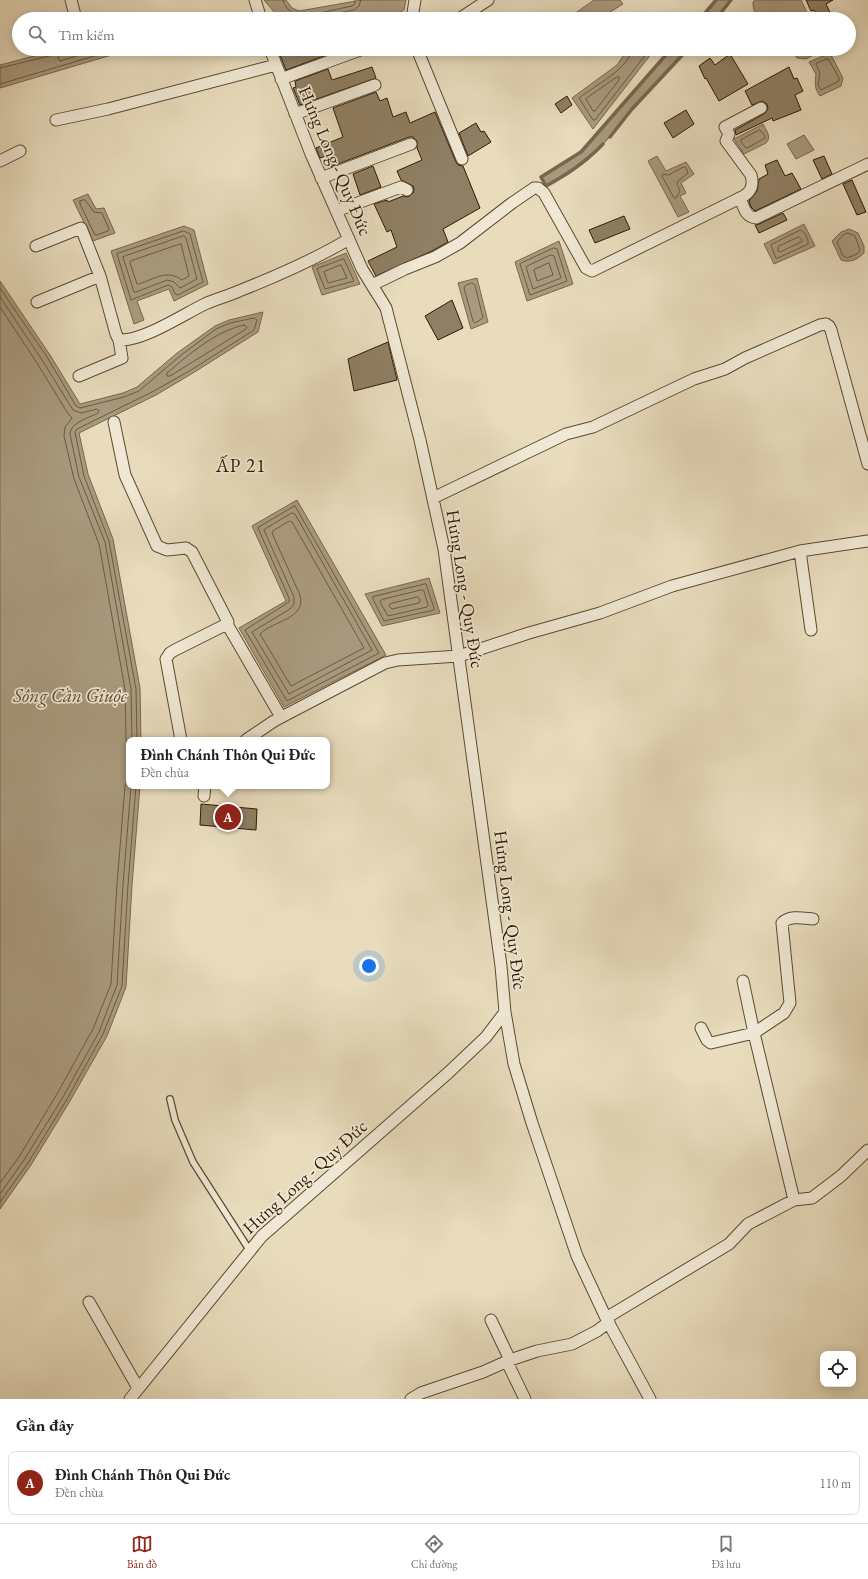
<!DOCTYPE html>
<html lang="vi">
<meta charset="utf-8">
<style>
:root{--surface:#fff;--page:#f6f6f6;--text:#202124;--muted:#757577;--line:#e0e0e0;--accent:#8f2418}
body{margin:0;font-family:"EB Garamond",serif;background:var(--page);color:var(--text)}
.controls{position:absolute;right:12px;bottom:12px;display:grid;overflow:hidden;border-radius:8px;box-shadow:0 2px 10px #0003}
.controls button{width:36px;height:36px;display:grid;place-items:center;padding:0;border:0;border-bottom:1px solid var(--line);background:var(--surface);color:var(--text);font:20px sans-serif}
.you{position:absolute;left:369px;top:966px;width:14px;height:14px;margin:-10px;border:3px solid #fff;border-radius:50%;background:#1a73e8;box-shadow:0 0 0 6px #1a73e833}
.badge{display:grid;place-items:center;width:26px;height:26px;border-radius:50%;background:var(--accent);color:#fff;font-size:13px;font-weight:700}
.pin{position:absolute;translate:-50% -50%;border:2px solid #fff;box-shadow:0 1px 4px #0006}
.popup{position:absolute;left:126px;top:737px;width:204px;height:52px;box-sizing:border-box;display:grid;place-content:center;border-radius:8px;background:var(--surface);filter:drop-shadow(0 1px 3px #0005);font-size:13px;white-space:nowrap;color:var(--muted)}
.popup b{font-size:15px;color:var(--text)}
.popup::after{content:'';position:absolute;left:50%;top:100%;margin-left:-8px;border:8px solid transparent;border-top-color:var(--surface)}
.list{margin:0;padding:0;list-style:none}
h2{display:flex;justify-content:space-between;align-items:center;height:52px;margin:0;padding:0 16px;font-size:17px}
h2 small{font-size:13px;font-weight:400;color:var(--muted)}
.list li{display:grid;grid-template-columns:26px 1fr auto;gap:12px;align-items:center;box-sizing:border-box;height:64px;margin:0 8px 8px;padding:0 8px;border:1px solid var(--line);border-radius:8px}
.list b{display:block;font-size:15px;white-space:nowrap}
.list p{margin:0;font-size:13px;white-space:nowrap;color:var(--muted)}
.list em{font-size:13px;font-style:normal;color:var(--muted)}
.icon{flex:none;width:22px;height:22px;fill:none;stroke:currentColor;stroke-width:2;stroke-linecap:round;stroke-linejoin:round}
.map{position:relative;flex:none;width:868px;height:1399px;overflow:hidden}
.search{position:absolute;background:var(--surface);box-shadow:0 2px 10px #0003;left:12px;right:12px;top:12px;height:44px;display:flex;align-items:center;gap:10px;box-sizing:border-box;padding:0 14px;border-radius:22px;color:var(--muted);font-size:15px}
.sheet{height:124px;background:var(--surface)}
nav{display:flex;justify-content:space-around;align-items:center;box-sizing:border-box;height:56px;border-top:1px solid var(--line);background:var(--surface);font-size:11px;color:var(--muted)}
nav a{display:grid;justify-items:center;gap:2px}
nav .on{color:var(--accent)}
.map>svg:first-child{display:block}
.water{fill:#a99a7e;stroke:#78674d}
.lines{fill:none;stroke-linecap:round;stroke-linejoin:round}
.shore{stroke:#6c5a41;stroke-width:1}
.stream{stroke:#78674d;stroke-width:3.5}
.building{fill:#8f7f64;stroke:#2e1a04}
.service-casing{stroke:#5c4a32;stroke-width:8}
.minor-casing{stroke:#5c4a32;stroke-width:13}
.service{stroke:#f0e8d4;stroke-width:5.5}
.minor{stroke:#f0e8d4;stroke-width:11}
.labels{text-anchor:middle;stroke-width:3.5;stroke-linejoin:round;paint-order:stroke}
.street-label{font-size:18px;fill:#2e1a04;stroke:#f0e8d4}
.neighbourhood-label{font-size:19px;letter-spacing:1px;fill:#2e1a04;stroke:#f0e8d4}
.water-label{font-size:19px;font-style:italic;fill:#5f4d35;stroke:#f0e8d4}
</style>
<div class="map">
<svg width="868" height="1399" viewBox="0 0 868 1399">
<rect width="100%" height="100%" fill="#e8dcbd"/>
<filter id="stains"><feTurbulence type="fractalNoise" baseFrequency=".005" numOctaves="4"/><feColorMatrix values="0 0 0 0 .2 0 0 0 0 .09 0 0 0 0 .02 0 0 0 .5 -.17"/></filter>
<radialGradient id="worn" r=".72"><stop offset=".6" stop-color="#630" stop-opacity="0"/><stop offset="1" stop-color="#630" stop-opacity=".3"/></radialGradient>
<path class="water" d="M264,0H286L292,8L299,11L362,0H406L404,10L397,14L377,19H280Z
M594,0H620L623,4L599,19H567Z
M716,0H731L716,19H700Z
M755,0H801L810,19H760C755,14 753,10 753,2Z
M60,49H132L0,88V65Z
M628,49H655L593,129L572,98L617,65Z
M671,49H688L632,109L606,141L589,159L569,174L546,186L541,177L581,152Z
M791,49H824L806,59L797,58Z
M830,53L843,78L841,86L820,96C814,88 815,83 816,74L809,62Z
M763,124C766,130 772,137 766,143L744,154L734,139Z
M804,135L814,150L796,159L787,144Z
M657,156L666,171L686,162L694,174L681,183L686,193L680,196L689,212L678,217L648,161Z
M88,194L96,209L104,208L115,233L93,241L73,200Z
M804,224L815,246L774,264L764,244Z
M184,226L194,230L208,284L174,301L169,289L137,301L144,320L134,324L111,251Z
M849,229L858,233L864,246V253C857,260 850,263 841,260L832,241L841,232Z
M559,241L573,284L527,301L515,262Z
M346,253L360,284L322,295L312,267Z
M477,278L488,322L471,329L458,283Z
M0,281L50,355L80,404L123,393L137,387L177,353L215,326L229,320L263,312L258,332L193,373L156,395L79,433L88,474L113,539L140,688L141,740H129V786H140L132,885L126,987L107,1036L70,1101L31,1165L0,1209Z
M297,500L386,655L284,707L239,628L286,601L252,526Z
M429,578L440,613L382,626L365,594Z"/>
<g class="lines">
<path class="shore" d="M283,0C284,6 291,14 298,15C307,17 341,8 352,6L355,4V0
M308,19L354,10L359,6L361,0
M62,49L58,58L60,61L100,49
M632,49C629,69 594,86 579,98L593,120H595L650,49
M827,59L829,60L839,78V81L821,90L818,85L820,73L816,64Z
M0,68L53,55L56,53L57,49
M617,77H619V80L595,111H593L586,99Z
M0,84L118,49
M760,130L765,136V138L747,148L745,147L741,142V140Z
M684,167L686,168L688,173L678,181L677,184L680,191L676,198H674L662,176L663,174L668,175Z
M85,200L94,212L102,213L109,229L108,231L97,235H95L80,204V201Z
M801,230C805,232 809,240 808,244L778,258H776L771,245Z
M184,231L190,234L203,282L178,295L175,294L172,287L168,285L131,300L117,254Z
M848,233L855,236L860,250L857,254L847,258L843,256L837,242L843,235Z
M184,236L186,238L197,279L180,288L174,282L167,280L136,292H134L123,257Z
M799,237L802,240L801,242L780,252L778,251V247Z
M181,244L189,276L182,280C167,269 154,279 139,284H137L130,263L131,261Z
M554,248L557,249L567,281L530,295L520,264Z
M551,255L554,256L561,278L533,289L526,267Z
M344,259L354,281L325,289L317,269Z
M549,263L553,275L537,281L534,270Z
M341,265L347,278L328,283L324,272Z
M472,283L475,285L483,318L475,323L473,321L464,288L465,286Z
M0,288L47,357L76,406L80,408L124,397L139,391L180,356L216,329L230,323L254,318L257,320L254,330L191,370L154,391L77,429L75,432L84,476L109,541L136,689L137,740
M0,297L42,360L73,410L81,413L97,409L99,411L98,413C89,418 71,422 70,434L79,477L105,542L131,689L132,740
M0,307L37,363L67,412L72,418L65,427L64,436L74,479L99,544L125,689L126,740L129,749
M244,325L247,327L246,329L170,376H167V373C191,353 214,332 244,325Z
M295,506L379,653L287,701L245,630L289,602V598L258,528Z
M292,513L295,514L372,650L289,694L252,632L290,609L294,604V597L264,530Z
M290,521L292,522L364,648L291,686L260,634C272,621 307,619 300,595L272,533L273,531Z
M426,584L434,608V610L384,621L373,599V597Z
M422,590L424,591L428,605L427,607L388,616L380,602L381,600Z
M418,597L420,600L419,603L392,609L389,606L390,604Z
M0,1183L19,1157L57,1094L93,1029L111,984L117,884L125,786L129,776
M0,1194L24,1160L63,1097L99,1032L117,985L123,885L131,786
M0,1202L28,1163L67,1099L103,1034L122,986L128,885L136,786"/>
<path class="stream" d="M700,19L716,0
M716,19L731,0
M610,137L632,109L688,49
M603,144C586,162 568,174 546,186L541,177L581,152L671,49"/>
</g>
<path class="building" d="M806,0H833L826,4L833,19H819L814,10L811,11Z
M291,49H322L324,56L286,70L280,55L292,51Z
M730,54L748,84L719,101L706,78L705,79L699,66L710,58L715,65Z
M372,67L376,78L300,105L293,88L296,87L295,81L328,69L332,80Z
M789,67L794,79L797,78L803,91L795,95L801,110L773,121L772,118L736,135L735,130L764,114L768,109L767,104L762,101L752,105L745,91Z
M376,92L380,101L387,98L393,117L406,112L410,123L435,112L456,162L458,165L463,166L480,208L443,229L448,242L432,251L376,276L368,261L397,247L391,230L387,232L374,204L387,200L388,202L403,196L408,197L413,193L414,190L413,186L401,180L397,171L422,160L417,148V141L413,137H409L330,167L326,156L320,158L316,148L343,137L333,108Z
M567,96L572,105L561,113L555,104Z
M686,110L694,124L673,138L664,123Z
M476,123L481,132L484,131L491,142L468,156L459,133Z
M824,156L832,174L822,179L813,160Z
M777,160L785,176L792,173L801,189L755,211L751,207L749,201L757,191L759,179L768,174L765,165Z
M373,166L381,187L360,195L353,174Z
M852,180L866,212L857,215L843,184Z
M783,213L787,220L759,233L755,225L759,224Z
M624,216L630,229L595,243L589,230Z
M452,300L463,328L438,340L425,316Z
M388,342L397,380L354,391L348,359Z
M201,804L257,809L256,830L200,825Z"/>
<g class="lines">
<g class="service-casing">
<path id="service" d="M170,1099L175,1120L193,1162L250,1251"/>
</g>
<g class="minor-casing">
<path id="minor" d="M71,0L76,19
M255,0L261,19
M412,19L415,0
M459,19L488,0
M270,49L311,154L362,269L376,292
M417,49L462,159
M281,79L363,49
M295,114L375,85
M56,120L108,109L276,65
M0,161L20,151
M321,178L411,144
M740,198C751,193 754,186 751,175L726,141L729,134L725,127L761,108
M336,211L401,187L407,190
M36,246L81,228L100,276L116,334L119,340C142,342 184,314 205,304C216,299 228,296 239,291C277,276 314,260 349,239
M372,285L405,269L435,257L460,243L512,203L534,188H538L544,193L586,268L592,271L740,198C744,207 745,217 756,218L868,164
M37,302L100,276
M79,376L122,358L119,340
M114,422L125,475L157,546L167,550L186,548L192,552L228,622L227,624L175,650L170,653L166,659L181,740
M433,498L566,434L593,427L694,379L725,369L745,358L820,325L826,324L829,326L831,330L868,464
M800,551L811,630
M227,624L281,717
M246,740L274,721L385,663L398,660L459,656L529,633L600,613L672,586L800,551L868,541
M204,796L205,786
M505,1012L514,1064L532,1123L577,1256L606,1318L650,1399
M701,1028L707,1040L711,1043L754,1033L743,981
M794,1200L754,1033L784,1013L790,1003L782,923C790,915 802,918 813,919
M89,1302L138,1388
M606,1318L729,1244L748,1224L794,1200L812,1198L841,1176L868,1150
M491,1320L510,1360L537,1351L572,1344L597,1331L609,1322
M507,1362L525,1399
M130,1399L262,1236L448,1073L486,1037L505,1012L501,966L444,549L420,440L386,308L372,285L378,295
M411,1399L421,1393L483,1372L510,1360"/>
</g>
<use href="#service" class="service"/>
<use href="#minor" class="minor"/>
</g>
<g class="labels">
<g class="street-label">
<text transform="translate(335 161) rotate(67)" y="6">Hưng Long - Quy Đức</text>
<text transform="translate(465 589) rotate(81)" y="6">Hưng Long - Quy Đức</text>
<text transform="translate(510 910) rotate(83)" y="6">Hưng Long - Quy Đức</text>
<text transform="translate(305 1177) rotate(-42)" y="6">Hưng Long - Quy Đức</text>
</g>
<g class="neighbourhood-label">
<text x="241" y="472">ẤP 21</text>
</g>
<g class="water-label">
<text x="70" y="702">Sông Cần Giuộc</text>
</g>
</g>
<rect width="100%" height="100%" filter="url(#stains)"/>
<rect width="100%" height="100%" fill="url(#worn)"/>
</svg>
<div class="controls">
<button><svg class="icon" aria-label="locate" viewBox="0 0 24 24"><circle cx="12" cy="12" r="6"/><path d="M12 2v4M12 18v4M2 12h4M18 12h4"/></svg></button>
</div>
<div class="you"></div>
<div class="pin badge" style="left:228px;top:817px">A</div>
<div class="popup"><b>Đình Chánh Thôn Qui Đức</b>Đền chùa</div>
<div class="search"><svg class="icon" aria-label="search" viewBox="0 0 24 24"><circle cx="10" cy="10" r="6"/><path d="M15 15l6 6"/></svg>Tìm kiếm</div>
</div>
<section class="sheet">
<h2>Gần đây<small></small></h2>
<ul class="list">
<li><span class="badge">A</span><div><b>Đình Chánh Thôn Qui Đức</b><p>Đền chùa</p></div><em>110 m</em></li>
</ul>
</section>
<nav>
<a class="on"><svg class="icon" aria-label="map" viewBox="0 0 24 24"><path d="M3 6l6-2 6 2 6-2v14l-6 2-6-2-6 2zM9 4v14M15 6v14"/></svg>Bản đồ</a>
<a><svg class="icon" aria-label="directions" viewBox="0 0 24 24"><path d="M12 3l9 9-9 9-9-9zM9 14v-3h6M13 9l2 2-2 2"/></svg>Chỉ đường</a>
<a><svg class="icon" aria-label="saved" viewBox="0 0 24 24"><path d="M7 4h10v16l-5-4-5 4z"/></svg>Đã lưu</a>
</nav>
